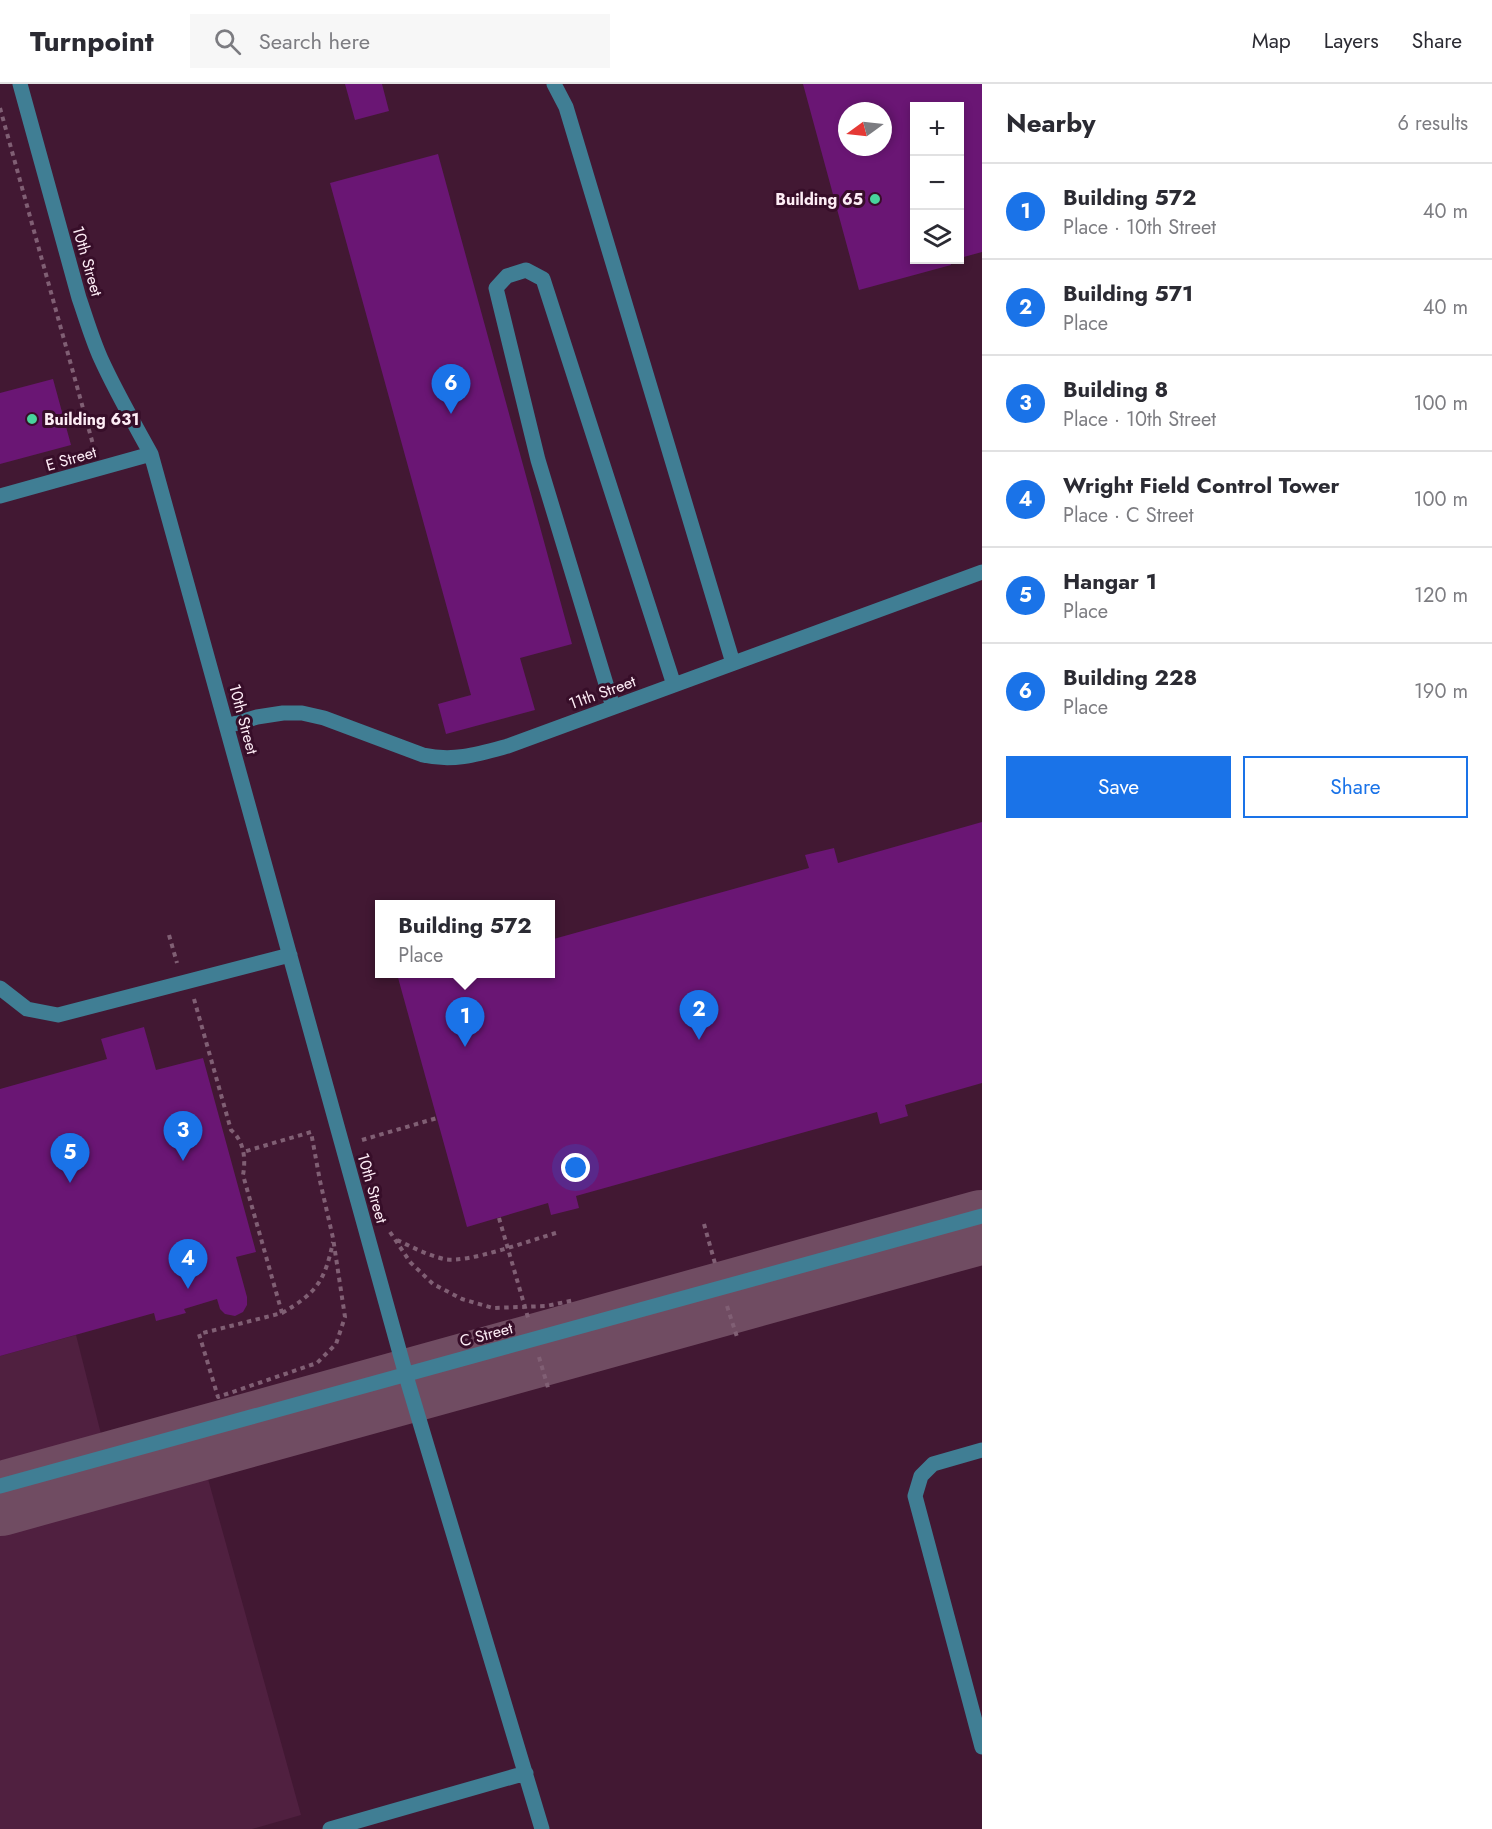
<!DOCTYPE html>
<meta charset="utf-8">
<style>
:root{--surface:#fff;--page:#f7f7f7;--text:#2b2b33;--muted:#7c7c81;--line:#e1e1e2;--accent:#1a73e8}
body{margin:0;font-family:Jost,sans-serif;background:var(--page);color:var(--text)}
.controls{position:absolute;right:18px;top:18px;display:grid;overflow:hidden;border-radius:0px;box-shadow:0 3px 9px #0003}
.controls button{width:54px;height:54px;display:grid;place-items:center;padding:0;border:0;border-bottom:2px solid var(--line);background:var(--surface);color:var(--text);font:30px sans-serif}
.compass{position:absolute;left:838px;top:18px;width:54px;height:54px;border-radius:50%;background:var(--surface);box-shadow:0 3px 9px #0003;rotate:255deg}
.you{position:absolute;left:576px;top:1084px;width:21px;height:21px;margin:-15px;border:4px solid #fff;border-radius:50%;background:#1a73e8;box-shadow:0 0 0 9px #1a73e833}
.badge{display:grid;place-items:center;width:39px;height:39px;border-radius:50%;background:var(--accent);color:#fff;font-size:20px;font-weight:700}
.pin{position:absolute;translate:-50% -50px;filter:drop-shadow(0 2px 3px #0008)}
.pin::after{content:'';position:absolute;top:32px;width:21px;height:18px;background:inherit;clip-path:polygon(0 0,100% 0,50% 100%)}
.popup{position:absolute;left:375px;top:816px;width:180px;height:78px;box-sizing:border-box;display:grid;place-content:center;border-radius:0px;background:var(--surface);filter:drop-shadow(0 2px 4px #0005);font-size:20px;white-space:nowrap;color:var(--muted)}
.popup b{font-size:22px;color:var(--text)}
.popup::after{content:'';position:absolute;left:50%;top:100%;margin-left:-12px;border:12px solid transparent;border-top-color:var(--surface)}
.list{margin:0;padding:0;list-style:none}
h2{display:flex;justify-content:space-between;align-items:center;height:78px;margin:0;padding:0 24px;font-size:26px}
h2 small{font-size:20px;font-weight:400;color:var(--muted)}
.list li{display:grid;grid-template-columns:39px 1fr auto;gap:18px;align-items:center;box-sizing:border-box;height:96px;padding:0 24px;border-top:2px solid var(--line)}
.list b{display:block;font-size:22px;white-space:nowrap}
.list p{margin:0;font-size:20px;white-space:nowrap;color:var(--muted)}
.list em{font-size:20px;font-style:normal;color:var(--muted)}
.actions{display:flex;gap:12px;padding:18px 24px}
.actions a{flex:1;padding:14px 0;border:2px solid var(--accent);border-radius:0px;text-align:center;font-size:21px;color:var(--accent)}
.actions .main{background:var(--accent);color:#fff}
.icon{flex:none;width:33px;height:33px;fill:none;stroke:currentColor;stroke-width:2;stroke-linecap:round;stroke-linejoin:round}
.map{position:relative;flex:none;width:982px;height:1745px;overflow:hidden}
header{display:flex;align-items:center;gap:36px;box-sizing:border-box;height:84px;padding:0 30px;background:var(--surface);border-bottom:2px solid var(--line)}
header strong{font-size:28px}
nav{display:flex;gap:33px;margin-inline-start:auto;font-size:21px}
.search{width:420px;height:54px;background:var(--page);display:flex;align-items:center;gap:15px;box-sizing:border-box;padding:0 21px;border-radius:0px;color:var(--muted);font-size:22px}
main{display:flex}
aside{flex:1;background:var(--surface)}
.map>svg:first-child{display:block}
.built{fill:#502040}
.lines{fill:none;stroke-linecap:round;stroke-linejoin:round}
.taxiway{stroke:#704c62;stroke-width:74}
.building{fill:#6a1674;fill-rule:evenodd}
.path{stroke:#805f74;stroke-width:4;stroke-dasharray:4.5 4.5;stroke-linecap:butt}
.minor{stroke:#407e94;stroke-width:15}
.poi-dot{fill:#48d49d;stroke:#370e29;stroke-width:2}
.labels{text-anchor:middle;stroke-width:6;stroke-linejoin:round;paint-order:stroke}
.poi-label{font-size:16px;font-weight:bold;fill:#fdecf5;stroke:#370e29;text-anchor:end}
.street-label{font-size:16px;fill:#fdecf5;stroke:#370e29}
</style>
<header>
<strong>Turnpoint</strong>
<div class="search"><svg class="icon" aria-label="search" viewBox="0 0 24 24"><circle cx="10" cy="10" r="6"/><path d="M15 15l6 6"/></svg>Search here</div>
<nav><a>Map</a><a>Layers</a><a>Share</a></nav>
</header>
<main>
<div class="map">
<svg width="982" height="1745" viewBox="0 0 982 1745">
<rect width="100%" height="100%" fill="#421833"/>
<path class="built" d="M76,1251L101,1350L0,1377V1272Z
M205,1384L301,1731L252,1745H0V1440Z"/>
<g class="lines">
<path class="taxiway" d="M0,1415L982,1143"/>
</g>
<path class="building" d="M345,0H382L389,27L355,36Z
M803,0H982V168L960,174V22H914V176H950L951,181L859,206ZM847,27H883V63H847Z
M438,70L572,560L520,574L535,626L446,650L438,620L471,611L330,99Z
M53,295L71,361L0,380V309Z
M982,738V999L905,1021L908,1032L880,1040L877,1028L576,1112L579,1124L551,1131L548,1119L467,1143L397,890H550V856L809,784L805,771L834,764L838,779Z
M144,943L156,986L203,974L256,1168L236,1173L247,1213V1221L243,1228L235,1232L225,1230L220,1225L217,1215L184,1225L186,1229L156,1237L154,1229L0,1272V1005L107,975L101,955Z"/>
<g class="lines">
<path class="path" d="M0,24L94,364
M169,851L177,879
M194,915L231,1046C244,1057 246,1075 243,1091L282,1229L199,1250L218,1313L317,1279L336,1260L345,1233L333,1154L320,1097L311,1048L243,1068
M362,1056L437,1034
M499,1134L529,1237
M704,1140L716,1183
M390,1148L410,1178L433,1200L462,1215L493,1224L546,1222L575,1216
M397,1156C412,1163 427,1171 444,1175C467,1180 531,1156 556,1149
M727,1222L737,1253
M282,1229C317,1209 325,1196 333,1158
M539,1273L549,1307"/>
<path class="minor" d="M20,0L79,214C86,234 92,255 101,275C116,308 134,339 151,370L409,1302L542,1745
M554,0L566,23L733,579
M0,412L151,370
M613,623L538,376L496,204L507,192L526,186L543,195L674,601
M227,642L257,633L283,629H302L324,634L423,671C454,678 479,670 508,662L982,488
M0,904L27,925L58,931L290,871
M982,1366L933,1380L921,1392L915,1412L982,1663
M0,1402L982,1132
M330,1745L526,1689"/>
</g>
<g class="poi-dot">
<circle cx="875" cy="115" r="6"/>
<circle cx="32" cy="335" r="6"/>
</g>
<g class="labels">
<g class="poi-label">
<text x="863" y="121">Building 65</text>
<text x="44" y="341" text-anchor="start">Building 631</text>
</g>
<g class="street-label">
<text transform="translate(88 177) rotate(74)" y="6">10th Street</text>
<text transform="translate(71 374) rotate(-16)" y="6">E Street</text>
<text transform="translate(602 608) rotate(-20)" y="6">11th Street</text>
<text transform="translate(244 635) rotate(75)" y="6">10th Street</text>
<text transform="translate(373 1104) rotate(74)" y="6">10th Street</text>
<text transform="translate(486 1250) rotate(-15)" y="6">C Street</text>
</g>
</g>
</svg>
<div class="controls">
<button>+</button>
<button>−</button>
<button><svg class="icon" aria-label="layers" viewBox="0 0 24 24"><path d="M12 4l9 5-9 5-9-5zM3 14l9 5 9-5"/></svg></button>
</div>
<svg class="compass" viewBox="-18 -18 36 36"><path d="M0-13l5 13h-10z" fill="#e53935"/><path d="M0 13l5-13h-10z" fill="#7c7c81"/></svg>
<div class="you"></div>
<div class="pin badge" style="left:465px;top:963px">1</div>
<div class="popup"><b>Building 572</b>Place</div>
<div class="pin badge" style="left:699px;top:956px">2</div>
<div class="pin badge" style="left:183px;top:1077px">3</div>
<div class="pin badge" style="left:188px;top:1205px">4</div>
<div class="pin badge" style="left:70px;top:1099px">5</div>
<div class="pin badge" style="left:451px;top:330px">6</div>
</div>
<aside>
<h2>Nearby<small>6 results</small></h2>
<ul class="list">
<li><span class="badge">1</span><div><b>Building 572</b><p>Place · 10th Street</p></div><em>40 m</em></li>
<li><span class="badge">2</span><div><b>Building 571</b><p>Place</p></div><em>40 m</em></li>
<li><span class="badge">3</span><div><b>Building 8</b><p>Place · 10th Street</p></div><em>100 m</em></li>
<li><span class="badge">4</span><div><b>Wright Field Control Tower</b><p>Place · C Street</p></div><em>100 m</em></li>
<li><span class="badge">5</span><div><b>Hangar 1</b><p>Place</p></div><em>120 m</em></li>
<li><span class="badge">6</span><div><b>Building 228</b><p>Place</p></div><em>190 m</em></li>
</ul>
<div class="actions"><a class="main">Save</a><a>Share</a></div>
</aside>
</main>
